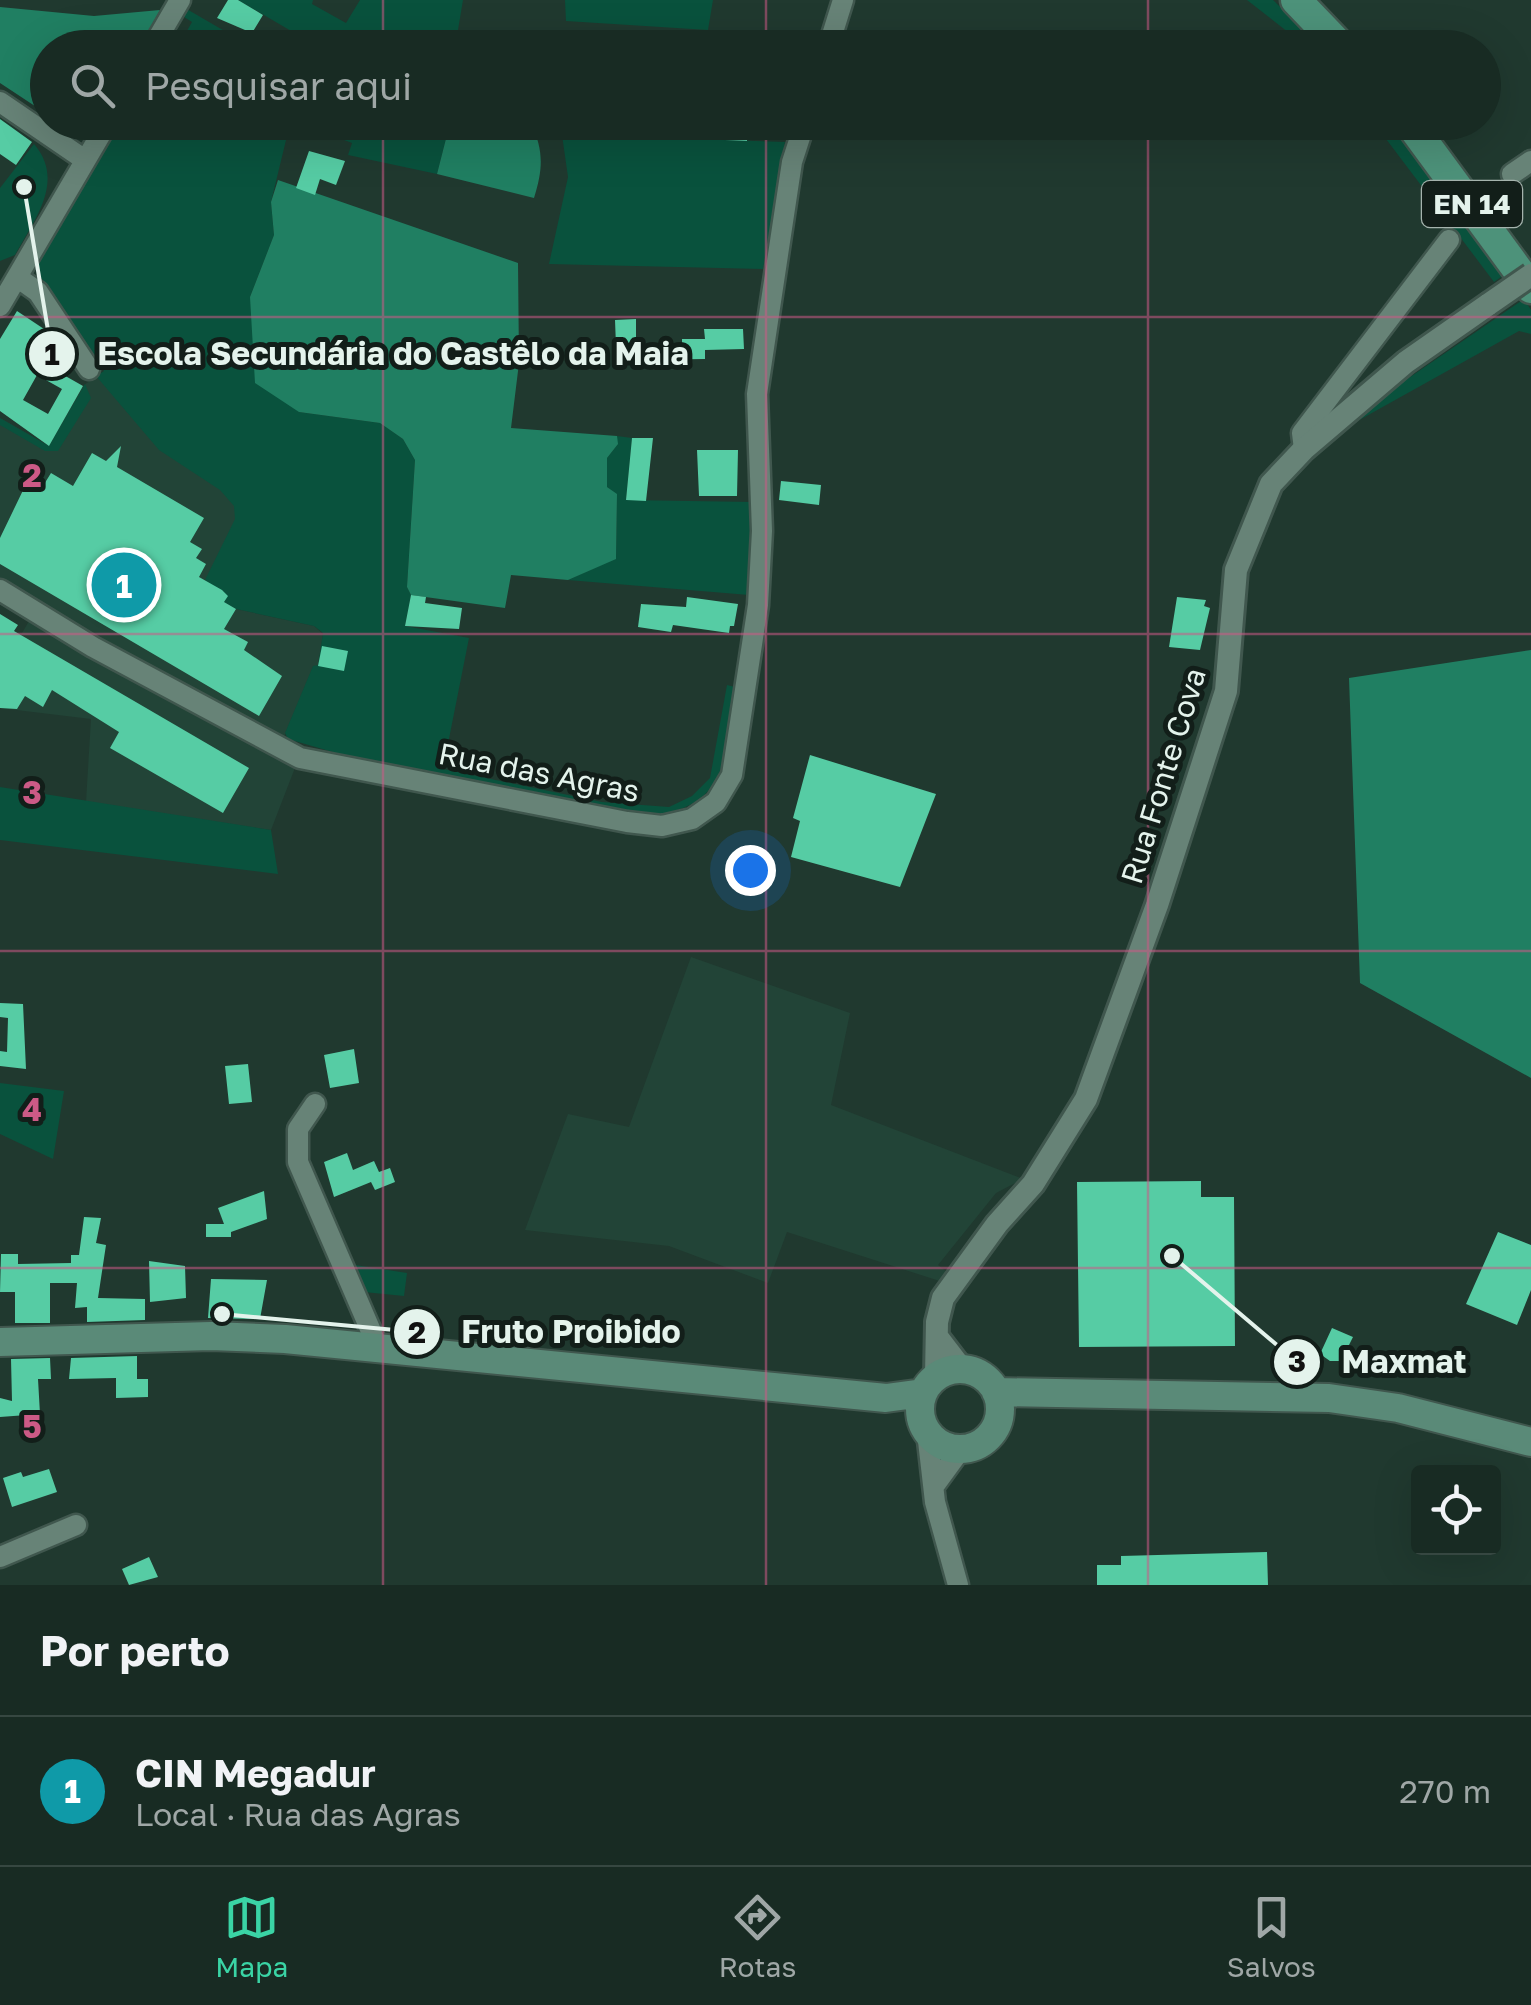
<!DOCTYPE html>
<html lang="pt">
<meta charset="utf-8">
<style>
:root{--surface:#182b23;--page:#253730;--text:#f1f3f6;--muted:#9fa7a6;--line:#364741;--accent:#3ad4a5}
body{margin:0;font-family:"Golos Text",sans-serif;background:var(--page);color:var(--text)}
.controls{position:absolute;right:30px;bottom:30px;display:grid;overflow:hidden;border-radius:10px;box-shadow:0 10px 40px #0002}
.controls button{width:90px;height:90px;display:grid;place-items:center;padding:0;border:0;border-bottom:2px solid var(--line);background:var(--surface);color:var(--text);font:50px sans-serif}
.you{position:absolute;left:750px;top:870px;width:35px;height:35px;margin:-25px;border:8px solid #fff;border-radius:50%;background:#1a73e8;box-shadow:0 0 0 15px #1a73e833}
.badge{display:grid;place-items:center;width:65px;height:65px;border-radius:50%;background:var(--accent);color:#fff;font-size:32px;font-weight:700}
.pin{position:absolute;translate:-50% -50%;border:5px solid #fff;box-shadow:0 2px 10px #0006}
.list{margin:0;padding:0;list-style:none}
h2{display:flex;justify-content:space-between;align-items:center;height:130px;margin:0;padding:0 40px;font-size:42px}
h2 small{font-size:32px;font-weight:400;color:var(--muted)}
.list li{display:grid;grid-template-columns:65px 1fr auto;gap:30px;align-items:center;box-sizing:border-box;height:150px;padding:0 40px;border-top:2px solid var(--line)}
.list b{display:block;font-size:38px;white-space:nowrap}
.list p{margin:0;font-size:32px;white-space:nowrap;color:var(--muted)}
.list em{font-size:32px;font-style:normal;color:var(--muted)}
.icon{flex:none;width:55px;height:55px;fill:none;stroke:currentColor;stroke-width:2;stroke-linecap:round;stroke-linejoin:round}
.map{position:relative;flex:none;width:1531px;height:1585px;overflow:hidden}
.search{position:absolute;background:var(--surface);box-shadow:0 10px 40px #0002;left:30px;right:30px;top:30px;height:110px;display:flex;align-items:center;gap:25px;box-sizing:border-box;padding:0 35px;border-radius:55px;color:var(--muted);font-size:38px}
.sheet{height:280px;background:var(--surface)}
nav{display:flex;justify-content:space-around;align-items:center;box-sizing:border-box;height:140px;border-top:2px solid var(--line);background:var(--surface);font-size:28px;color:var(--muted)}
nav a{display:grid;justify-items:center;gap:5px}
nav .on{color:var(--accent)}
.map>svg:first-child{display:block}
.built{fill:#224437}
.green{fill:#09523d}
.forest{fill:#207f62}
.building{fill:#56cca4;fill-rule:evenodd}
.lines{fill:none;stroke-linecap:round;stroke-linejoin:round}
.minor-casing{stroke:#40574e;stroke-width:25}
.tertiary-casing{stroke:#40574e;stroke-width:28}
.secondary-casing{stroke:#40574e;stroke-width:32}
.primary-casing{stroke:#40574e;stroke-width:35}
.minor{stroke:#678377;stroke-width:20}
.tertiary{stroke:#678377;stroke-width:22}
.secondary{stroke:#5a8a78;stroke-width:28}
.primary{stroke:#4d927a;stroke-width:30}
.tertiary-bridge-casing{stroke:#40574e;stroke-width:28;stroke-linecap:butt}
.tertiary-bridge{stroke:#678377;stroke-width:22}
.grid{fill:none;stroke:#cc5a86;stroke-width:2.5;stroke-opacity:0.55}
.labels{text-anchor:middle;stroke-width:10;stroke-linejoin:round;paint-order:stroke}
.shield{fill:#121e19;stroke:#a5b3ad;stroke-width:2.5}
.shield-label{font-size:28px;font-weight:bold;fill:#e4f3ec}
.street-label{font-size:30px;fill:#e4f3ec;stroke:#121e19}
.grid-label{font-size:32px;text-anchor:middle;font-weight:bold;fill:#cc5a86;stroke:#121e19;stroke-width:10;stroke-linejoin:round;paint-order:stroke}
.leader{fill:none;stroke:#e4f3ec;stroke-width:4}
.callout-dot{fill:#e4f3ec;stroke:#121e19;stroke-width:4}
.mark-label{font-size:30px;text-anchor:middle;font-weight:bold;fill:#111}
.callout-label{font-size:32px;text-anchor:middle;font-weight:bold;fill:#e4f3ec;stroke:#121e19;stroke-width:10;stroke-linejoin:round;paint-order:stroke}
</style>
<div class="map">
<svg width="1531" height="1585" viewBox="0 0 1531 1585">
<rect width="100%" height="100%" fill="#20392f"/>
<path class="built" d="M96,376L220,485L241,510L228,596L236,609L314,626L323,634L318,666L313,667L278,751L298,760L271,830L86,802L91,719L0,708V671L36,609L0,588V418L49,446L83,386Z
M691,957L850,1013L831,1105L1023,1179L996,1193L938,1265L947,1272L949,1284L787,1232L768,1283L669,1246L525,1230L568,1114L629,1127Z"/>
<path class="green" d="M238,0H313L312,4L346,23L360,0H463L455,48L291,47L298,35Z
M565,0H713L708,30L566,21Z
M1247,0H1273L1321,47H1307Z
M185,8L252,47L179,45L192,22L181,15Z
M279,122L287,136L271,202L274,235L250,297L299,412L380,423L403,439L415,460L407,587L411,595L405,626L469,638L443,769L602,802L669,807L692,796L710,778L727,685L735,687C725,753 731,810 647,815L343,755L288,739L285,733L313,666L318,665L323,633L314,626L236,609L224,602L227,597L205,580L235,519L234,506L220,490L159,450L96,376L104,371L35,269L121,123Z
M299,123H450L437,174L348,155L352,143Z
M1374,123H1389L1504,275L1494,282Z
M562,135L785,142L763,269L549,264L568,177Z
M34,144C66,181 34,220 15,255L0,261V188Z
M1524,299L1531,310V334L1519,331L1345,428L1343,423Z
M85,384L91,398L58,451H45L0,425V418L49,446Z
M617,436L632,438L626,500L753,502L749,595L568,580L616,558L617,495L607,487V458L617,445Z
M0,787L271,830L278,874L0,840Z
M0,1083L64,1091L53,1159L0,1134Z
M343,1263L407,1273L404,1296L354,1291Z"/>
<path class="forest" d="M0,7L94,16L160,10L140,47L48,48L47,114L0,83Z
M450,123H531C544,151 543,169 534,198L437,174Z
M278,180L518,263L519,363L511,428L617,436L618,444L607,458V487L617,494L616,559L568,580L511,575L505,608L411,595L407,587L415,460L403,439L380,423L299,412L255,383L250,297L274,235L271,202Z
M1531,650V1078L1360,983L1349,678Z"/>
<path class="building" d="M228,0H238L263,15L252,33L217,18Z
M0,119L32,142L16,165L0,154Z
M725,122H748L747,141L725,140Z
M309,151L345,161L336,185L320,179L315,195L296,188Z
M17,311L47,331L32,357L83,386L49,446L0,411V339ZM37,375L62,389L48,414L23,400Z
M636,319V345L682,344V339H705L704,329H743L744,349L705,350V359L634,360V346H616L615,320Z
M632,438H653L646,501L626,500Z
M121,446L117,467L204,518L190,542L202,549L196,558L206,564L199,577L222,590L228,596L224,602L236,609L224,629L248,642L244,650L282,676L259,716L0,564V538L27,482L32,479L43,486L51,473L73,486L92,453L106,461Z
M697,450H738L737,496H699Z
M781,481L821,485L819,505L779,500Z
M411,595L426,597L425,603L462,608L459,629L405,626Z
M687,597L738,604L734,626H730L729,633L673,625L671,632L638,627L641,604L686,607Z
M1177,597L1206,600L1204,606L1210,608L1200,650L1169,647Z
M0,614L18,625L14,631L249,768L223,813L110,748L119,732L52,690L43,707L25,696L17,709L0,708Z
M322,646L348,651L344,671L318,666Z
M810,755L936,794L900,887L791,857L800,821L793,818Z
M0,1003L23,1004L26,1069L0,1066V1051L7,1052L8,1018L0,1017Z
M354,1049L359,1083L330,1088L324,1055Z
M248,1064L252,1102L229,1104L225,1066Z
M347,1153L353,1170L374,1161L379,1172L390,1168L395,1182L375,1190L371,1182L334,1197L324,1162Z
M1201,1181V1197H1234L1235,1346L1079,1347L1077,1182Z
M264,1191L267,1219L231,1232V1237H206V1224H224L218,1208Z
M84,1217L101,1218L96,1243L106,1245L98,1298L145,1299V1320L87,1322V1307L75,1308L77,1283H50V1323H15V1292H0L1,1254H18V1264L71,1263V1255H79Z
M1498,1232L1531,1245V1290L1517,1325L1466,1304Z
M149,1261L185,1266L186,1298L150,1302Z
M211,1279L267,1280L260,1319L208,1318Z
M1332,1328L1353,1337L1341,1361H1330L1320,1354Z
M137,1356V1379H148V1397L116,1398V1378L69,1379L71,1358Z
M50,1358L51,1379H38L40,1414L0,1417V1398L12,1401L11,1359Z
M49,1469L57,1492L12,1507L3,1478L21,1472L23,1477Z
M1267,1552L1268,1585H1097V1565H1121V1556Z
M149,1557L158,1577L129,1585L122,1569Z"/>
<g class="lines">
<g class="minor-casing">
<path id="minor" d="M152,48L180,0
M828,48L843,0
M0,102L85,160
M1512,174L1531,161
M17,277L38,292L89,369
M0,306L108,122
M1304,449L1302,433L1449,240
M0,590L93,647L300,758L627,822L662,826L692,819L716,802L732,775L758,605L762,531L757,394L792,162L805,122
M315,1104L298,1129V1162L377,1345
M927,1432L935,1502L958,1585
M934,1486L961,1449
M0,1557L76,1525"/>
</g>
<g class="tertiary-casing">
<path id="tertiary" d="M938,1338L961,1368
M936,1376L937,1322L943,1298L997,1224L1033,1184L1086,1099L1157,905L1226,691L1236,570L1271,484L1304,449L1406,362L1489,304"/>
</g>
<g class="secondary-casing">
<path id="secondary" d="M0,1342L211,1336L285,1339L886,1398L923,1393
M920 1409a40 40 0 1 1 80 0a40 40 0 1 1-80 0Z
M996,1392L1329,1398L1398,1408L1531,1442"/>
</g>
<g class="primary-casing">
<path id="primary" d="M1296,0L1342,48
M1409,122L1531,288"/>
</g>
<use href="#minor" class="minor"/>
<use href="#tertiary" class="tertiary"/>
<use href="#secondary" class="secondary"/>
<use href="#primary" class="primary"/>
<g class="tertiary-bridge-casing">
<path id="tertiary-bridge" d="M1489,304L1531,275"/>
</g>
<use href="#tertiary-bridge" class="tertiary-bridge"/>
</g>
<path class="grid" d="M383,0V48M766,0V48M1148,0V48M383,122V1585M766,122V1585M1148,122V1585M0,317H1531M0,634H1531M0,951H1531M0,1268H1531"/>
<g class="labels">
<rect class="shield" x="1422" y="181" width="100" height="46" rx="8"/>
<g class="shield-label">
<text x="1472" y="214">EN 14</text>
</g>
<g class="street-label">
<text transform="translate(539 773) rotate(11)" y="10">Rua das Agras</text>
<text transform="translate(1164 776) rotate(-73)" y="10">Rua Fonte Cova</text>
</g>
</g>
<g class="grid-label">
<text x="32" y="487">2</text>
<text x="32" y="804">3</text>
<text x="32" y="1121">4</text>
<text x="32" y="1438">5</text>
</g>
<path class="leader" d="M24 187L52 354M222 1314L417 1332M1172 1256L1297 1362"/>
<g class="callout-dot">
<circle cx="24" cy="187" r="10"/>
<circle cx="222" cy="1314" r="10"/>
<circle cx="1172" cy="1256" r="10"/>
<circle cx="52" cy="354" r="25"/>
<circle cx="417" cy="1332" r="25"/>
<circle cx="1297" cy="1362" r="25"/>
</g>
<g class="mark-label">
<text x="52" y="365">1</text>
<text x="417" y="1343">2</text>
<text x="1297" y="1372">3</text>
</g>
<g class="callout-label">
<text x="393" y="365">Escola Secundária do Castêlo da Maia</text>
<text x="571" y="1343">Fruto Proibido</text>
<text x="1404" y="1373">Maxmat</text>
</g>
</svg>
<div class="controls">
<button><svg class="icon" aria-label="locate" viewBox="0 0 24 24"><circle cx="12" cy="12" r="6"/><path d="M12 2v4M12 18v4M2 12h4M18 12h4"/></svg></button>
</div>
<div class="you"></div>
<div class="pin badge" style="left:124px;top:585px;background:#0f9aa8">1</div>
<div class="search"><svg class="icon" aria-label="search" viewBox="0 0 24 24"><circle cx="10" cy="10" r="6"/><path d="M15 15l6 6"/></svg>Pesquisar aqui</div>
</div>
<section class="sheet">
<h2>Por perto<small></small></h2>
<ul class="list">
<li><span class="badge" style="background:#0f9aa8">1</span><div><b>CIN Megadur</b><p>Local · Rua das Agras</p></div><em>270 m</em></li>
</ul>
</section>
<nav>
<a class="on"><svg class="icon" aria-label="map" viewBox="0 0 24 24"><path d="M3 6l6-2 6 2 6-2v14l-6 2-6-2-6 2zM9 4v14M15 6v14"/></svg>Mapa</a>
<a><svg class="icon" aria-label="directions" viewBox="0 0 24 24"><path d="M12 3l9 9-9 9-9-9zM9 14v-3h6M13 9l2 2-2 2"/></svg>Rotas</a>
<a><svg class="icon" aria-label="saved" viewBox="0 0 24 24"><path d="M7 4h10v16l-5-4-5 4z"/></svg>Salvos</a>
</nav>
